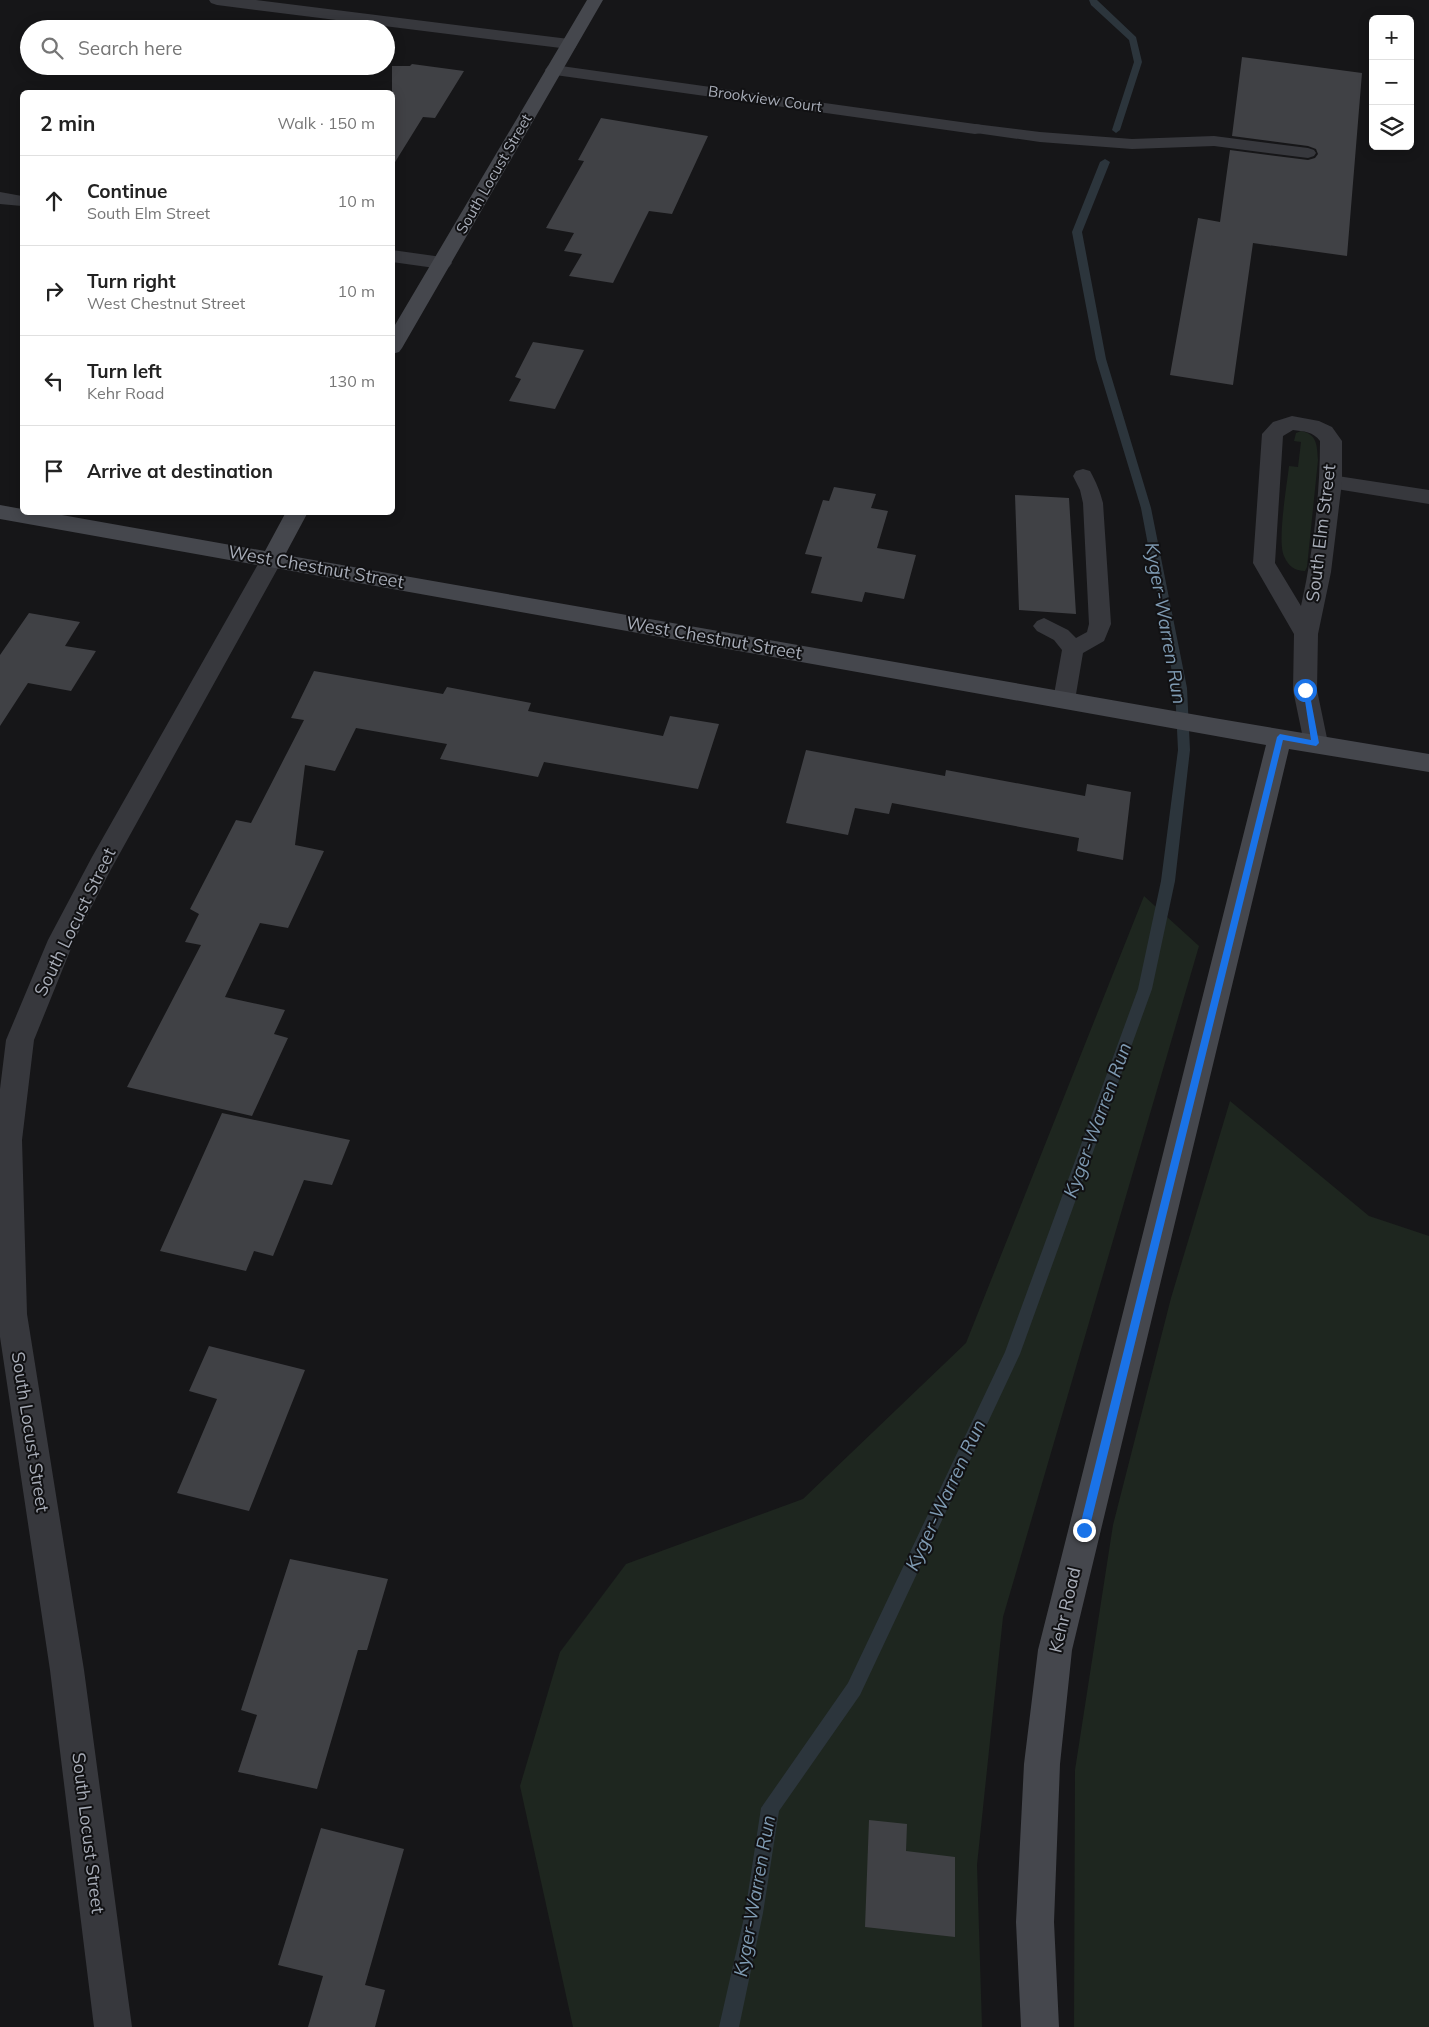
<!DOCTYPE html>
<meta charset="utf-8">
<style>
:root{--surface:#fff;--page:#f6f6f6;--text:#222;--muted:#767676;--line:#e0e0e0}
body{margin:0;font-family:Mulish,sans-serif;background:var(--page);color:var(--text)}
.controls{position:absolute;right:15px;top:15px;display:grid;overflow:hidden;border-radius:8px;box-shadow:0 2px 12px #0003}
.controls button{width:45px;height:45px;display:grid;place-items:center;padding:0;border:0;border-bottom:1px solid var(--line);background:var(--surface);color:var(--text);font:25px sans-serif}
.stop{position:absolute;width:15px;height:15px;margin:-11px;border:4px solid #1a73e8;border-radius:50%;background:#fff}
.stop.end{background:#1a73e8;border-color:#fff;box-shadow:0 1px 5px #0008}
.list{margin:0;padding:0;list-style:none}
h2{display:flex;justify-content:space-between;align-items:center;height:65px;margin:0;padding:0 20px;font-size:21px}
h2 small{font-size:16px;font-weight:400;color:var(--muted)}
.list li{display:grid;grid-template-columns:32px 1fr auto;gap:15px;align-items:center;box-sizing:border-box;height:90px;padding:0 20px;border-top:1px solid var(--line)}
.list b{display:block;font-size:19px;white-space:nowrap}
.list p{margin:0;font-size:16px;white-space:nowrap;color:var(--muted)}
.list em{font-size:16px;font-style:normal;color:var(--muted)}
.icon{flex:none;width:28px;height:28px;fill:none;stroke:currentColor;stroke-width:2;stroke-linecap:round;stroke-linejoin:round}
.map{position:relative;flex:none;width:1429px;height:2027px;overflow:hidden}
.search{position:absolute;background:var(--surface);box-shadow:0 2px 12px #0003;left:20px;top:20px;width:375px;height:55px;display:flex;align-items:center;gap:12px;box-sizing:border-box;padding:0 18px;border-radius:28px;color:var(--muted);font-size:19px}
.panel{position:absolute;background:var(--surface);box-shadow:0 2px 12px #0003;left:20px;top:90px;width:375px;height:425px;border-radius:8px}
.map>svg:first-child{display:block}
.green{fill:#1e261f}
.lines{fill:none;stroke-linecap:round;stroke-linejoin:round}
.stream{fill:#2c353c;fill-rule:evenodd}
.building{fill:#404145}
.lane{fill:#37383d;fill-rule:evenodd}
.street{fill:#37383d;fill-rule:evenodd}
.secondary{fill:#45474d;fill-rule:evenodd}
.route{fill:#1a73e8}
.labels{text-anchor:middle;stroke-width:4;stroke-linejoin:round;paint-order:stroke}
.far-street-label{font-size:15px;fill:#a8adb8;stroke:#111113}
.street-label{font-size:18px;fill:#a8adb8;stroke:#111113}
.water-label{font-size:19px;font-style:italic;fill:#7f9bb3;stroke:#111113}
</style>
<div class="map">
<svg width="1429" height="2027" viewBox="0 0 1429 2027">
<rect width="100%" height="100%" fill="#161618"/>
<path class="green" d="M1301,431C1317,434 1317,445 1318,460L1307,567L1305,571C1295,571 1288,566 1284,556C1277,541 1287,485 1289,466L1298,467L1301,442L1294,441L1296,433Z
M1144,896L1199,946L1003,1617L977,1865L982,2027H573L520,1786L560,1652L626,1564L803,1499L966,1343Z
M1230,1101L1369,1216L1429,1236V2027H1074L1075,1770L1113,1525L1171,1298Z"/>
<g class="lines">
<path class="stream" d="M1089,0H1097L1136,37L1142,62L1120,130L1116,133L1112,130L1134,62L1129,40L1091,5Z
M1105,159L1110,162L1082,232L1106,359L1151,508L1187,688L1190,750L1175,881L1152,989L1020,1354L860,1695L779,1811L763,1913L739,2027H719L745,1913L761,1808L848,1683L1005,1352L1138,989L1161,881L1178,750L1175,688L1141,508L1096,359L1072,232L1100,162Z"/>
</g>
<path class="building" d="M1242,57L1362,73L1347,256L1253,243L1233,385L1170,375L1198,218L1220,222L1230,150L1308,160L1315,158L1318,154L1316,149L1308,146L1232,136Z
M412,64L464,71L435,118L423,117L392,167V66H410Z
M601,118L708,136L672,214L649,211L613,283L569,276L582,254L564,251L574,233L546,228L584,161L578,160Z
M533,342L584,350L555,409L509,401L521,379L515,377Z
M834,487L876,494L871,508L888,511L877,548L916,555L904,599L865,592L862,602L811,593L822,557L805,554L823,500L829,501Z
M1015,495L1069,498L1076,614L1019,610Z
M29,613L80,622L65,646L96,651L71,691L28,683L0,726V655Z
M314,671L443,694L447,687L531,703L528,711L663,736L670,716L719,724L698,789L544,762L538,777L440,759L447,744L356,728L335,771L305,765L295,845L324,851L288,928L260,923L225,997L285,1010L274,1034L288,1038L252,1116L127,1087L201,945L185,942L199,914L190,909L236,820L251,823L304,720L291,718Z
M806,750L945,776L946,770L1085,796L1087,784L1131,792L1123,860L1077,851L1079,838L892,803L889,814L855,808L848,835L786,823Z
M222,1113L350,1140L332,1185L304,1180L273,1256L254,1251L246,1271L160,1251Z
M209,1346L305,1370L249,1511L177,1493L217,1399L189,1391Z
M290,1559L388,1579L367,1650H358L317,1789L238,1772L257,1715L241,1710Z
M869,1820L907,1824L906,1851L955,1857V1937L865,1927Z
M321,1828L404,1849L365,1985L385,1990L375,2027H308L323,1976L278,1965Z"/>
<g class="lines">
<path class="lane" d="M975,124L1040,132L1132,139L1214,136L1308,148L1314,150L1316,153L1314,156L1308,158L1214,146L1132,149L1040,142L969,132L967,129L969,126Z
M1083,469L1090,471C1096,482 1100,491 1103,503L1111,624L1104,641L1083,653L1075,700L1072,706L1064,708L1056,706L1053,700L1062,650L1054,640L1037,631L1033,626L1037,621L1044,618L1068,630L1076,638L1087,632L1089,624L1083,503L1080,490L1073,476L1076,471Z
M1331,475L1429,490V504L1324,487L1321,482L1324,477Z"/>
<path class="street" d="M209,0H256L569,39L575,40L577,44L575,48L569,49L217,5L211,3Z
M554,65L975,124L981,125L984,129L981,133L975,134L548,74L545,70L548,66Z
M0,192L22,196V206L0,204Z
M392,250L442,257L449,259L452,263L449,267L442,269L392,262Z
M1292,416L1319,421L1332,427L1342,441V482L1331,572L1318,634L1317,690L1328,743L1325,750L1316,752L1307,750L1304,743L1293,690L1294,634L1253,563L1262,434L1273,422ZM1293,430C1303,431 1314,432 1320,441C1320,497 1313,552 1301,606L1275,563L1283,436Z
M272,551L280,553L283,559L110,871L74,941L34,1040L22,1140L27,1314L84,1670L132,2027H94L50,1670L0,1337V1089L6,1040L48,940L92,857L261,559L264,553Z"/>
<path class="secondary" d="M587,0H603L402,348L399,352L392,354V330Z
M0,505L22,509V512H45L265,551L286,512H308L285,555L1214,718L1429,754V772L1289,749L1072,1650L1060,1764L1054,1922L1059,2027H1021L1016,1922L1024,1764L1038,1650L1266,745L0,519Z"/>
</g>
<path class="route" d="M1303,688L1309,690L1319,743L1316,746L1283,740L1089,1530L1084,1535L1079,1530L1277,737L1280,734L1311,740Z"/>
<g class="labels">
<g class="far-street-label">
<text transform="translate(765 99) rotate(8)" y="5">Brookview Court</text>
<text transform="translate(494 174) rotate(-60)" y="5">South Locust Street</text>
</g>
<g class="street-label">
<text transform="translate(1321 533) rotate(-83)" y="6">South Elm Street</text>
<text transform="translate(316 567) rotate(10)" y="6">West Chestnut Street</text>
<text transform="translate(714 638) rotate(10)" y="6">West Chestnut Street</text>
<text transform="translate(75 922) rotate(-64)" y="6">South Locust Street</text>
<text transform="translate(30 1432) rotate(81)" y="6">South Locust Street</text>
<text transform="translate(1065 1610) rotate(-77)" y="6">Kehr Road</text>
<text transform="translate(88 1833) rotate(83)" y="6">South Locust Street</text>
</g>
<g class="water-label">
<text transform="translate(1166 623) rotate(80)" y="7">Kyger-Warren Run</text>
<text transform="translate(1097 1120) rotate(-70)" y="7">Kyger-Warren Run</text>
<text transform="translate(945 1495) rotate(-65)" y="7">Kyger-Warren Run</text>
<text transform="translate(754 1896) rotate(-80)" y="7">Kyger-Warren Run</text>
</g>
</g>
</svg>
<div class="controls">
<button>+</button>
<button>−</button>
<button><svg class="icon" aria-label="layers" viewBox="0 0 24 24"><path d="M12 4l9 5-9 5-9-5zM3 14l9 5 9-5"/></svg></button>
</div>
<div class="stop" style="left:1305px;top:690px"></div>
<div class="stop end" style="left:1084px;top:1530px"></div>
<div class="search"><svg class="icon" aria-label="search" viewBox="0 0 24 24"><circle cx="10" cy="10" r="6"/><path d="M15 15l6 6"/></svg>Search here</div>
<section class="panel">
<h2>2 min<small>Walk · 150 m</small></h2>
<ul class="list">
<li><svg class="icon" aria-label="ahead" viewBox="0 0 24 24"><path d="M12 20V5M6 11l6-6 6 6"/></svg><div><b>Continue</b><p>South Elm Street</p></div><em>10 m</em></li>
<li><svg class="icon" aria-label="right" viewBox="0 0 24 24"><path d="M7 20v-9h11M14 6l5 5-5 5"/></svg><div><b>Turn right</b><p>West Chestnut Street</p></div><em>10 m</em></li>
<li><svg class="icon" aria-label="left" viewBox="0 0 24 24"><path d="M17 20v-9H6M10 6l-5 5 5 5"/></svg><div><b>Turn left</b><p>Kehr Road</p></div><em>130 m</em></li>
<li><svg class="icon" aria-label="arrive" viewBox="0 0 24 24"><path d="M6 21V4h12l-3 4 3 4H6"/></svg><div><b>Arrive at destination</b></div></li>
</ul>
</section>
</div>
